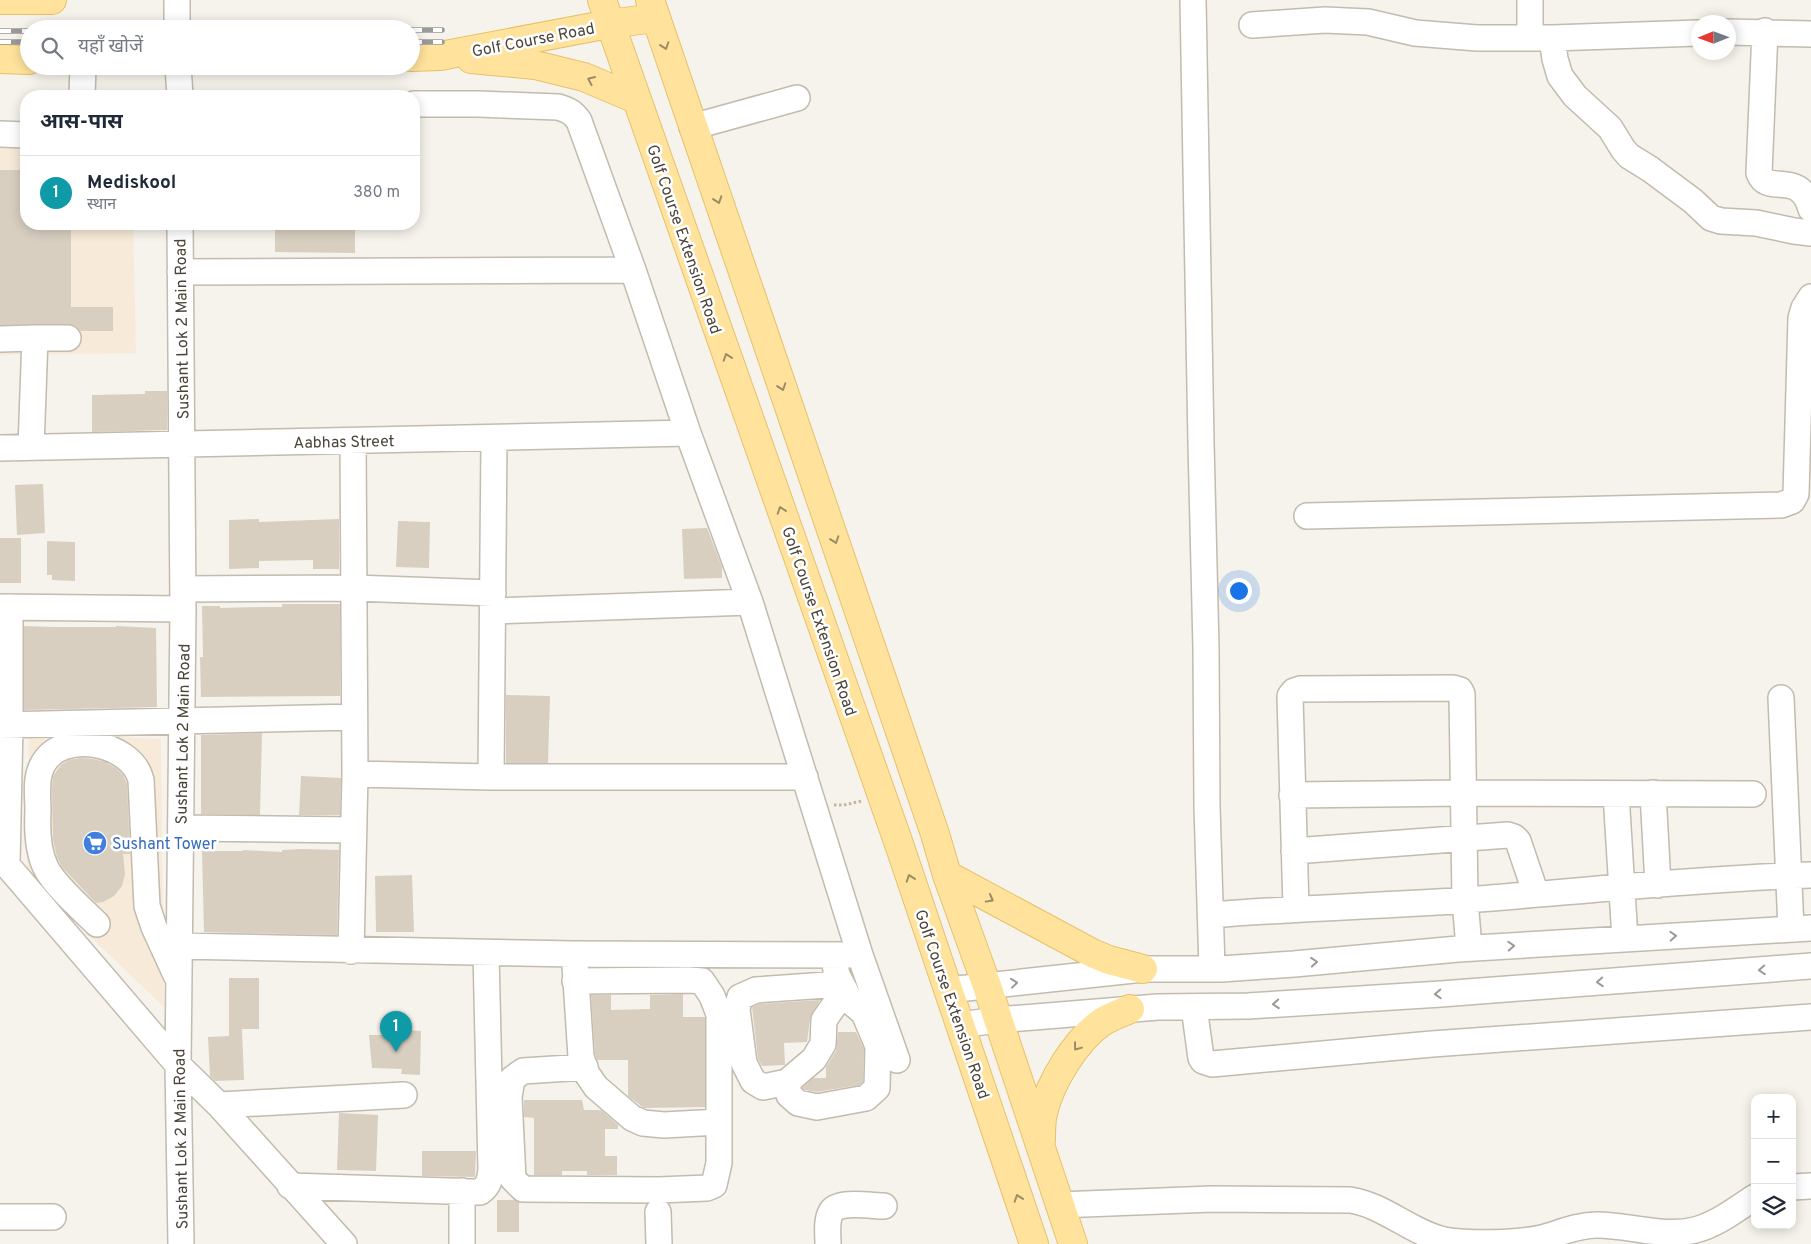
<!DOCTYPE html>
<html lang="hi">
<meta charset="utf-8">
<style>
:root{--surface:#fff;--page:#f2f2f3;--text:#1f2937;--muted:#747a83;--line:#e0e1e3;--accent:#fc3f1d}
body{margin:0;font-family:Overpass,"Noto Sans Devanagari",sans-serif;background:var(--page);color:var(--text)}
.controls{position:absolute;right:15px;bottom:15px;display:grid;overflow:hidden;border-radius:10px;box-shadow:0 2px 12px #0003}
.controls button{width:45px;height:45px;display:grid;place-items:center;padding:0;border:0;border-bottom:1px solid var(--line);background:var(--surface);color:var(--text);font:25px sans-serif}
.compass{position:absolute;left:1691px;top:15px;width:45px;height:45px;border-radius:50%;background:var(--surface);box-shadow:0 2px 12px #0003;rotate:269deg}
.you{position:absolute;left:1238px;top:590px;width:18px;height:18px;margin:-12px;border:4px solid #fff;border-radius:50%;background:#1a73e8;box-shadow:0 0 0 8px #1a73e833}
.badge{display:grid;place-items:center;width:32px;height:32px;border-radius:50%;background:var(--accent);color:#fff;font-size:16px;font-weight:700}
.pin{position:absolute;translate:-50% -41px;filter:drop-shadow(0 1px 2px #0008)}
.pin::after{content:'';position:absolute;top:26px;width:18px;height:15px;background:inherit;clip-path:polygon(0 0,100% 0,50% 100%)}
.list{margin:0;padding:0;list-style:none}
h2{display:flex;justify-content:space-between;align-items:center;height:65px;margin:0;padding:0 20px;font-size:21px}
h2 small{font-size:16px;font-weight:400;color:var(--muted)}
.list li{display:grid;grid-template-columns:32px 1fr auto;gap:15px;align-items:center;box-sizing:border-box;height:75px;padding:0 20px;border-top:1px solid var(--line)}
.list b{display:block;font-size:19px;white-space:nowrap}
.list p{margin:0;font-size:16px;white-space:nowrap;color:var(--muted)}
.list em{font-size:16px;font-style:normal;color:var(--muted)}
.icon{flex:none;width:28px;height:28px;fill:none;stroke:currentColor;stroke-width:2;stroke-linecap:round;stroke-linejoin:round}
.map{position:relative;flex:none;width:1811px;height:1244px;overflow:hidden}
.search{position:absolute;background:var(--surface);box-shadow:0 2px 12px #0003;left:20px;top:20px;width:400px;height:55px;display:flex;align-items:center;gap:12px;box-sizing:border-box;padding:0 18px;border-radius:28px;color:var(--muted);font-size:19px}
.panel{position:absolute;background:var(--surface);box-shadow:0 2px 12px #0003;left:20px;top:90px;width:400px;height:140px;border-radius:20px}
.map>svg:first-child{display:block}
.commercial{fill:#f7ead8}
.building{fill:#d8cfc1}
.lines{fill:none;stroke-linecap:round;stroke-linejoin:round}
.minor-casing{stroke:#c2bbae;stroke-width:28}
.major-casing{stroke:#e6c16a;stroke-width:30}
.path{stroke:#c4b79f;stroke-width:3;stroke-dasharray:2.5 2.5;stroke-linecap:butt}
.minor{stroke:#fff;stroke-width:25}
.major{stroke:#ffe39c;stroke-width:28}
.rail-casing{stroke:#9a9a9a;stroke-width:5.5}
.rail{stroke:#fff;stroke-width:4;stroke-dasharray:11;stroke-linecap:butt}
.oneway{stroke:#9c8c66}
.oneway2{stroke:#9c9892}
.labels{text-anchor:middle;stroke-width:5;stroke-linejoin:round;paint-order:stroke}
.street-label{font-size:16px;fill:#4b4439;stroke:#fff}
.shop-label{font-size:16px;fill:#366cbe;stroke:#fff;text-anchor:start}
</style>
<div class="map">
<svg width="1811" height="1244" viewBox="0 0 1811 1244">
<rect width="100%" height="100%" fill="#f6f3ec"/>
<path class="commercial" d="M0,126H26V224H133L136,353L0,355Z
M29,734L161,739L164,1007L27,876Z"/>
<path class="building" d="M0,170H26V224H71V307H113V331H81L76,326L68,324L0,325Z
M275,224H355V253L275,252Z
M145,391H167V430L92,432V395L145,394Z
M43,484L45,533L17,535L15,485Z
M259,519V522L339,519V569H313V560L259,561V568L229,569V520Z
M398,521L430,522L429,568L396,567Z
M707,528L722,567V578L684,579L682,529Z
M0,538H21V583H0Z
M47,541L75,542V581L52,580V575H47Z
M282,604H340V696L201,697L200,657H203L202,606H220V608L260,607H282Z
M24,626L54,627H116V626L156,628L157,707L24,710Z
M506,695L550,696L548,763H506Z
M262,733L260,815L201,814V735Z
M80,758L93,759L105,762L116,768L123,775L127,784L130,854H123L125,874L122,886L114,896L103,902L96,903L62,867L57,857L53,839L52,788L53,776L61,765L69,760Z
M301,776L341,778L340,815H299Z
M301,849L339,850L337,935L204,932L202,851H243V850L282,852V850Z
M412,875L414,932H376L375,876Z
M229,978H259V1029H242L244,1080L215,1081L210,1076L208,1037L229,1036Z
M683,994V1017H705V1107L644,1108L628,1096V1060H597L595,1054L591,995H611V1010L650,1009V995Z
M820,1000L810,1019L807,1042L784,1043L785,1065L762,1066L758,1059L752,1007L759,1004Z
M402,1030L421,1031L420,1075L401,1074L402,1069L372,1068L369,1035H402Z
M838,1032H856L864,1049L863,1082L859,1085L817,1092L805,1090L802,1088L813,1078H826V1067L836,1051Z
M524,1100H582L584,1110H601L618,1125V1129H605V1156H617V1175H587V1171H562V1175H534V1118L524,1117Z
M339,1113L378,1115L376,1171L337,1170Z
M422,1151H476L475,1177L422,1176Z
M497,1200H515L519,1202V1232H497Z"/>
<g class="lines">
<g class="minor-casing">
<path id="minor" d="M1193,0L1201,443L1206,648L1207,806L1212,969
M1530,0V38
M1252,25L1325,20L1368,22L1415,33L1477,38H1552L1698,33
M177,29V0
M1765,31L1759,173C1768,197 1799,168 1811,209
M1728,32L1811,34
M1552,38L1555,59L1560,76L1575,96L1610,128L1623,149L1629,156L1650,169L1693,201L1711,218L1721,221L1756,223L1794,231L1811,233
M178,66L180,96
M82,96L83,66
M414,104H478L558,107C568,110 573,112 579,121L633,270L688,433L750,602L860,955L897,1060
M692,127L797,98
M0,134L26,135
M180,224L183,609L178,1065L181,1244
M180,272L633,270
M0,339L35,338
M31,447L35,338H68
M0,448L688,433
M1307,516L1781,505L1792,501L1796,494L1801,318L1804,308L1811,297
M183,589L354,588L493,593
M0,607L183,609
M493,611L750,602
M1781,698L1791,929
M0,725L354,717
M355,774L491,777H805
M491,777L494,439
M1653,793L1658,885
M1616,794L1625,939
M1292,795L1464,793L1753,794
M181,828L353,830
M1294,851L1508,835L1514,837L1518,841L1536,894
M0,857L178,1065L219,1105L344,1244
M7,863L10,725V607
M1296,908L1290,696L1294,691L1300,689L1453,688L1460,690L1462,694L1465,900L1469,948
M1211,915C1296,908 1382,906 1467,900C1582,891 1696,879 1811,875
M97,924C82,909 55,886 46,868C38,852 37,829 38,811C38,797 35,779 42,766C60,728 132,742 141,780L147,906L154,927L176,975
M179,946L574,954L860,955
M351,951L355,774L353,441
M833,955L837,975L851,1002L864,1013L878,1046L877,1088L866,1098L817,1107L798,1103L789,1095L787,1082L763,1087L753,1081L744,1063L737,1009L740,997L756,990L841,984
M575,965L581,1057L587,1074L596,1087L632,1118L643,1123L664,1125L719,1122
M575,981L689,980L702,981L712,996L719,1014V1163L714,1185L707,1188L659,1190L523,1189L513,1179L509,1097L512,1079L523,1071L585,1067
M948,990L1143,969H1221L1294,964L1458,949L1811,928
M1194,1007L1201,1058L1203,1061L1212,1064L1432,1044L1811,1017
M960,1025L997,1020L1158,1007L1248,1006L1441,994L1811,966
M787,1082L814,1059L823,1044L824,1020L845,990
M219,1105L404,1095
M290,1186L480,1192C489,1186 490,1179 491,1169L486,953
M1792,1187L1811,1186
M1059,1205L1212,1199L1350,1200C1384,1205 1410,1232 1444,1240C1470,1244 1515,1244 1542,1238C1560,1233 1577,1225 1597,1225C1630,1225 1663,1238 1695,1230C1718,1224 1736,1209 1755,1197
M658,1212L659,1244
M0,1217H53
M462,1244V1191
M828,1244C828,1234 826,1221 831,1212C837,1200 872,1206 884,1206"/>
</g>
<g class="major-casing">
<path id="major" d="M0,0H52
M602,0L900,847L1034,1244
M650,0L935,834L947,875L987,986L1073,1244
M411,57L440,56L609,24L655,18
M0,59L29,60
M471,59L535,65L584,77L636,99
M947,875L1092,953L1109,960L1143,969
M1041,1140C1041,1131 1041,1121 1043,1113C1050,1082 1076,1040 1102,1022C1110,1017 1121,1013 1130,1009"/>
</g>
<path class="path" d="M834,805H844L862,801"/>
<use href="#minor" class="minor"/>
<use href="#major" class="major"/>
<g class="rail-casing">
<path id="rail" d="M411,30H442
M0,31H29
M0,42H29
M411,42H442"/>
</g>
<use href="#rail" class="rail"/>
</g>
<defs><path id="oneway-chevron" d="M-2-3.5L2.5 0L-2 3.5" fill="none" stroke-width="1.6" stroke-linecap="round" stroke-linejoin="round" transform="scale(1.25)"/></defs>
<g class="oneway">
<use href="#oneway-chevron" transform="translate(665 46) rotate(71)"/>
<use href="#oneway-chevron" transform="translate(591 80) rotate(-157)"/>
<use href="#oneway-chevron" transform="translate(718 200) rotate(71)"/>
<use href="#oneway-chevron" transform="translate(727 357) rotate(-109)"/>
<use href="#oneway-chevron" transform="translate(782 387) rotate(71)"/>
<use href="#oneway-chevron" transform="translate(781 510) rotate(-109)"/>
<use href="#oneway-chevron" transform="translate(835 540) rotate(71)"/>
<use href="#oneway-chevron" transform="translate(910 878) rotate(-109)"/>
<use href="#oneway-chevron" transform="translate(990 899) rotate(29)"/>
<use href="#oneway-chevron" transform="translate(1077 1047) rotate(127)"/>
<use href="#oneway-chevron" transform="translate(1018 1198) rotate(-109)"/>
</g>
<g class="oneway2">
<use href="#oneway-chevron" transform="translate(1673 936) rotate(-3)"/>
<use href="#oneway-chevron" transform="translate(1511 946) rotate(-3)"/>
<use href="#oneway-chevron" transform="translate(1314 962) rotate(-5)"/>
<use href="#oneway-chevron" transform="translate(1762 970) rotate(176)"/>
<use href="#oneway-chevron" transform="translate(1600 982) rotate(176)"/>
<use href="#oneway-chevron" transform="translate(1014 983) rotate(-6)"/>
<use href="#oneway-chevron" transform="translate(1438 994) rotate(177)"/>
<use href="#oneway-chevron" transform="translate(1276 1004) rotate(176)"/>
</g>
<defs>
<g id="supermarket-disc" transform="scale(1.25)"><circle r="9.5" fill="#3f7fe0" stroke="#fff"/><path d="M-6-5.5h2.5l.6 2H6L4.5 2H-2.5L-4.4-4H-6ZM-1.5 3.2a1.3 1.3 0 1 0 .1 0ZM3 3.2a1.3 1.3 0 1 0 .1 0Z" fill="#fff"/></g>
</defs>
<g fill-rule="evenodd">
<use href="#supermarket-disc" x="95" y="843"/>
</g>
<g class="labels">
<g class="street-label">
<text transform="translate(533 39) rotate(-11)" y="6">Golf Course Road</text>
<text transform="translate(685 239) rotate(71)" y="6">Golf Course Extension Road</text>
<text transform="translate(181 329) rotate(-91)" y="6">Sushant Lok 2 Main Road</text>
<text transform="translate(344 441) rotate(-1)" y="6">Aabhas Street</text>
<text transform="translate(820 621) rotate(71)" y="6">Golf Course Extension Road</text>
<text transform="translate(182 734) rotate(-89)" y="6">Sushant Lok 2 Main Road</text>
<text transform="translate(953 1004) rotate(71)" y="6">Golf Course Extension Road</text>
<text transform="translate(180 1139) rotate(-91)" y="6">Sushant Lok 2 Main Road</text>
</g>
<g class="shop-label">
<text x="112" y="849">Sushant Tower</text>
</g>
</g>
</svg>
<div class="controls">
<button>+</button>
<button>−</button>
<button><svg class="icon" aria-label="layers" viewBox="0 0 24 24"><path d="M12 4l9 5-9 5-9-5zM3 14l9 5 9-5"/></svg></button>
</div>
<svg class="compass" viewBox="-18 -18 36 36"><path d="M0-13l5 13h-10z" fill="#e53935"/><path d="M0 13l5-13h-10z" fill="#747a83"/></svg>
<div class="you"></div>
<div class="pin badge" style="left:396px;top:1052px;background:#0f9aa8">1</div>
<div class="search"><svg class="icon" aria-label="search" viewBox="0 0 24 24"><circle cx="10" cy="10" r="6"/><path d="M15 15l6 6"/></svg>यहाँ खोजें</div>
<section class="panel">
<h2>आस-पास<small></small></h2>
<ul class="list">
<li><span class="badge" style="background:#0f9aa8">1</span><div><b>Mediskool</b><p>स्थान</p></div><em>380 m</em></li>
</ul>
</section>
</div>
